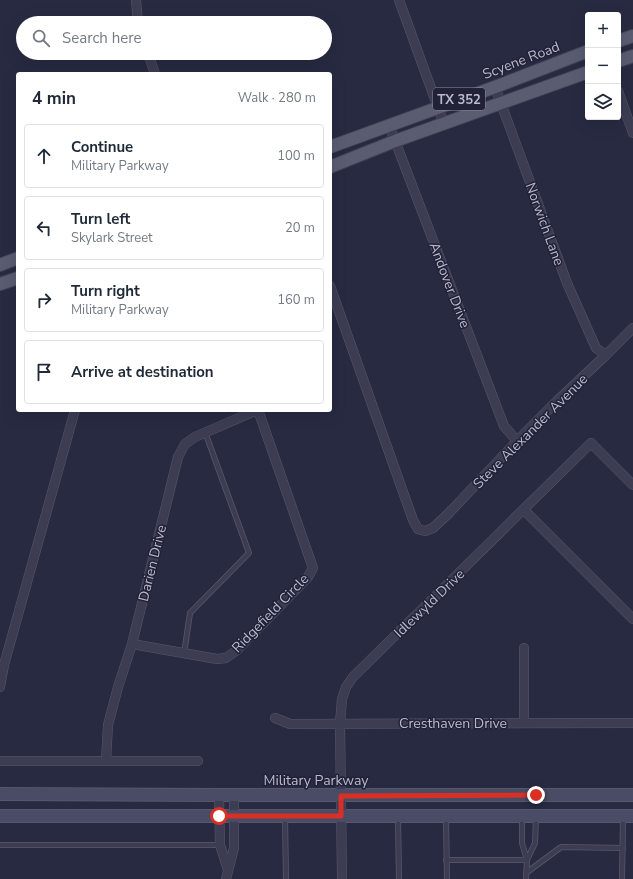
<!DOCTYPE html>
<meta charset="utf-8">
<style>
:root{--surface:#fff;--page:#f6f6f7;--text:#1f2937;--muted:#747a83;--line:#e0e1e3}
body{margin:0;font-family:"Nunito Sans",sans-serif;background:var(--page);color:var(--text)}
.controls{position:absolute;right:12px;top:12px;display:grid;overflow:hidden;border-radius:4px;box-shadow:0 4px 16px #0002}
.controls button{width:36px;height:36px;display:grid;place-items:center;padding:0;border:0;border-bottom:1px solid var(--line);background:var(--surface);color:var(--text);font:20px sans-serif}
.stop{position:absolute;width:12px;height:12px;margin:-9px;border:3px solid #d93025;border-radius:50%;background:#fff}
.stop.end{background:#d93025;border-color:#fff;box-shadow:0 1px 4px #0008}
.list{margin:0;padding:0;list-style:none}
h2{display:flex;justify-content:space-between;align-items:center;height:52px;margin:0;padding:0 16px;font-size:17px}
h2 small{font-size:13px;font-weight:400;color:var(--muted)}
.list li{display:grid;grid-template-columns:26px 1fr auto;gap:12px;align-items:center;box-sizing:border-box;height:64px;margin:0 8px 8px;padding:0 8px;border:1px solid var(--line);border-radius:4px}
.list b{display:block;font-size:15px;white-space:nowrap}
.list p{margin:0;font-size:13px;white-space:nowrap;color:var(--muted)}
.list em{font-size:13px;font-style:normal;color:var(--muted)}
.icon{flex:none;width:22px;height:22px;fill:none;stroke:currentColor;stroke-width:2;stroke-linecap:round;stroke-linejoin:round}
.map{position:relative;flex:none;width:633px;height:879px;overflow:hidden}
.search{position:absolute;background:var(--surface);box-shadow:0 4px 16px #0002;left:16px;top:16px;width:316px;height:44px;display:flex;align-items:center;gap:10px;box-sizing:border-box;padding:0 14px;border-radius:22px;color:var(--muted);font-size:15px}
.panel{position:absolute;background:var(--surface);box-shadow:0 4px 16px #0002;left:16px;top:72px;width:316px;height:340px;border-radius:4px}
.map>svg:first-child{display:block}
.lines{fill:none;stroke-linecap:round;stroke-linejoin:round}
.service-casing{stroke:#57586c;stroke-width:6}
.minor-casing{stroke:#57586c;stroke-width:10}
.secondary-casing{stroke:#57586c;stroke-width:14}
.primary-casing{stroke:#434458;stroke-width:14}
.service{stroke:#3c3d52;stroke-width:4.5}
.minor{stroke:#3c3d52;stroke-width:9}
.secondary{stroke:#4a4b65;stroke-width:12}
.primary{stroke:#5a5c72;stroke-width:12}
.route{stroke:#d93025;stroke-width:5}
.labels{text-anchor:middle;stroke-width:3;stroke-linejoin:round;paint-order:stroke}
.shield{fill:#212238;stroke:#8b8ca0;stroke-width:1}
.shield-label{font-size:13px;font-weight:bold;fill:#b9bacc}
.street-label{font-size:14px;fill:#b9bacc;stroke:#212238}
</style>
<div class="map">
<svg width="633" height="879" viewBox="0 0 633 879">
<rect width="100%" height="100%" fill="#282a42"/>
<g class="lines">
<g class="service-casing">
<path id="service" d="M184,654L190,613L249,553L205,432
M522,816V843L527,860
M285,817L286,879
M398,817L399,879
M446,818L447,879
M0,845H220
M446,860H527
M526,873L561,847L623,848
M526,879L527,860L535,843L536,818
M622,879L623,818"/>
</g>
<g class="minor-casing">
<path id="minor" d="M136,0L138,23
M399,0L444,124
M148,53L155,74
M495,87L567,283L596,348L606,355
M618,91L633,133
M389,125L504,426L517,441
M330,286L413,520L418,529L425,531L433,528L448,514L517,441L557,401L606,355L633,328
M524,510L633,619
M132,644L217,659L226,658L236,651L308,577L313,568L258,410
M0,687L4,665L75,410
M275,718L290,724L633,723
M524,723V648
M0,761H198
M106,761L108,725L118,687L132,644L178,457L185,444L195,437L257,410
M219,795L220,845L228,870
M226,879L234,848V795
M342,879L340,723L342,699L346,687L353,677L591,443L633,485"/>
</g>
<g class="secondary-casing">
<path id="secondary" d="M0,794L219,795H633
M0,816H633"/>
</g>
<g class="primary-casing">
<path id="primary" d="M618,41L633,36
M618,61L633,56
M330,147L495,87L588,51
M330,167L395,141L588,72
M0,265L18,258
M0,284L18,278"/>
</g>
<use href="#service" class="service"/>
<use href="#minor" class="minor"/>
<use href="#secondary" class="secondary"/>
<use href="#primary" class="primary"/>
</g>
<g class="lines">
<path class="route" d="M219,816H341V796L536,795"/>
</g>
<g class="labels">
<rect class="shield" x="433" y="88" width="52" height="22" rx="3"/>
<g class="shield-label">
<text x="459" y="104">TX 352</text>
</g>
<g class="street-label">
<text transform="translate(521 60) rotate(-21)" y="5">Scyene Road</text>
<text transform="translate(545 224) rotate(70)" y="5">Norwich Lane</text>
<text transform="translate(450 285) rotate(69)" y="5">Andover Drive</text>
<text transform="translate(530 431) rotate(-45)" y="5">Steve Alexander Avenue</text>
<text transform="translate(152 563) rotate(-76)" y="5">Darien Drive</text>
<text transform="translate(429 603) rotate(-44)" y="5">Idlewyld Drive</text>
<text transform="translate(270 613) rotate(-46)" y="5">Ridgefield Circle</text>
<text x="453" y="728">Cresthaven Drive</text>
<text x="316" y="785">Military Parkway</text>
</g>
</g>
</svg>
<div class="controls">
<button>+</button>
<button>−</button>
<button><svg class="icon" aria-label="layers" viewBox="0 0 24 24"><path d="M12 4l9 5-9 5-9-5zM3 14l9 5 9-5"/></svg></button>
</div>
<div class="stop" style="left:219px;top:816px"></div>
<div class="stop end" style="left:536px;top:795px"></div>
<div class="search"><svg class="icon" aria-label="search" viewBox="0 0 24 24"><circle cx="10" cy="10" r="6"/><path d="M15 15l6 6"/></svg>Search here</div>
<section class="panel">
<h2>4 min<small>Walk · 280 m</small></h2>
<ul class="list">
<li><svg class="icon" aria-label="ahead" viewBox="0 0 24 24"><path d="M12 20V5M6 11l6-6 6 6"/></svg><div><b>Continue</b><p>Military Parkway</p></div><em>100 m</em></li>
<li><svg class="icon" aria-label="left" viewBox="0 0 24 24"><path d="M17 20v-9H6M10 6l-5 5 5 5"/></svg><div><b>Turn left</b><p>Skylark Street</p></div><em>20 m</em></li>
<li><svg class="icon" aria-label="right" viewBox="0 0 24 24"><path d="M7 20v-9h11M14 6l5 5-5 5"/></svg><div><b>Turn right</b><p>Military Parkway</p></div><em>160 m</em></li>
<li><svg class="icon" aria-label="arrive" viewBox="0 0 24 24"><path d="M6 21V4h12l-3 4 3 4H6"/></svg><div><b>Arrive at destination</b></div></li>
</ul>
</section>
</div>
